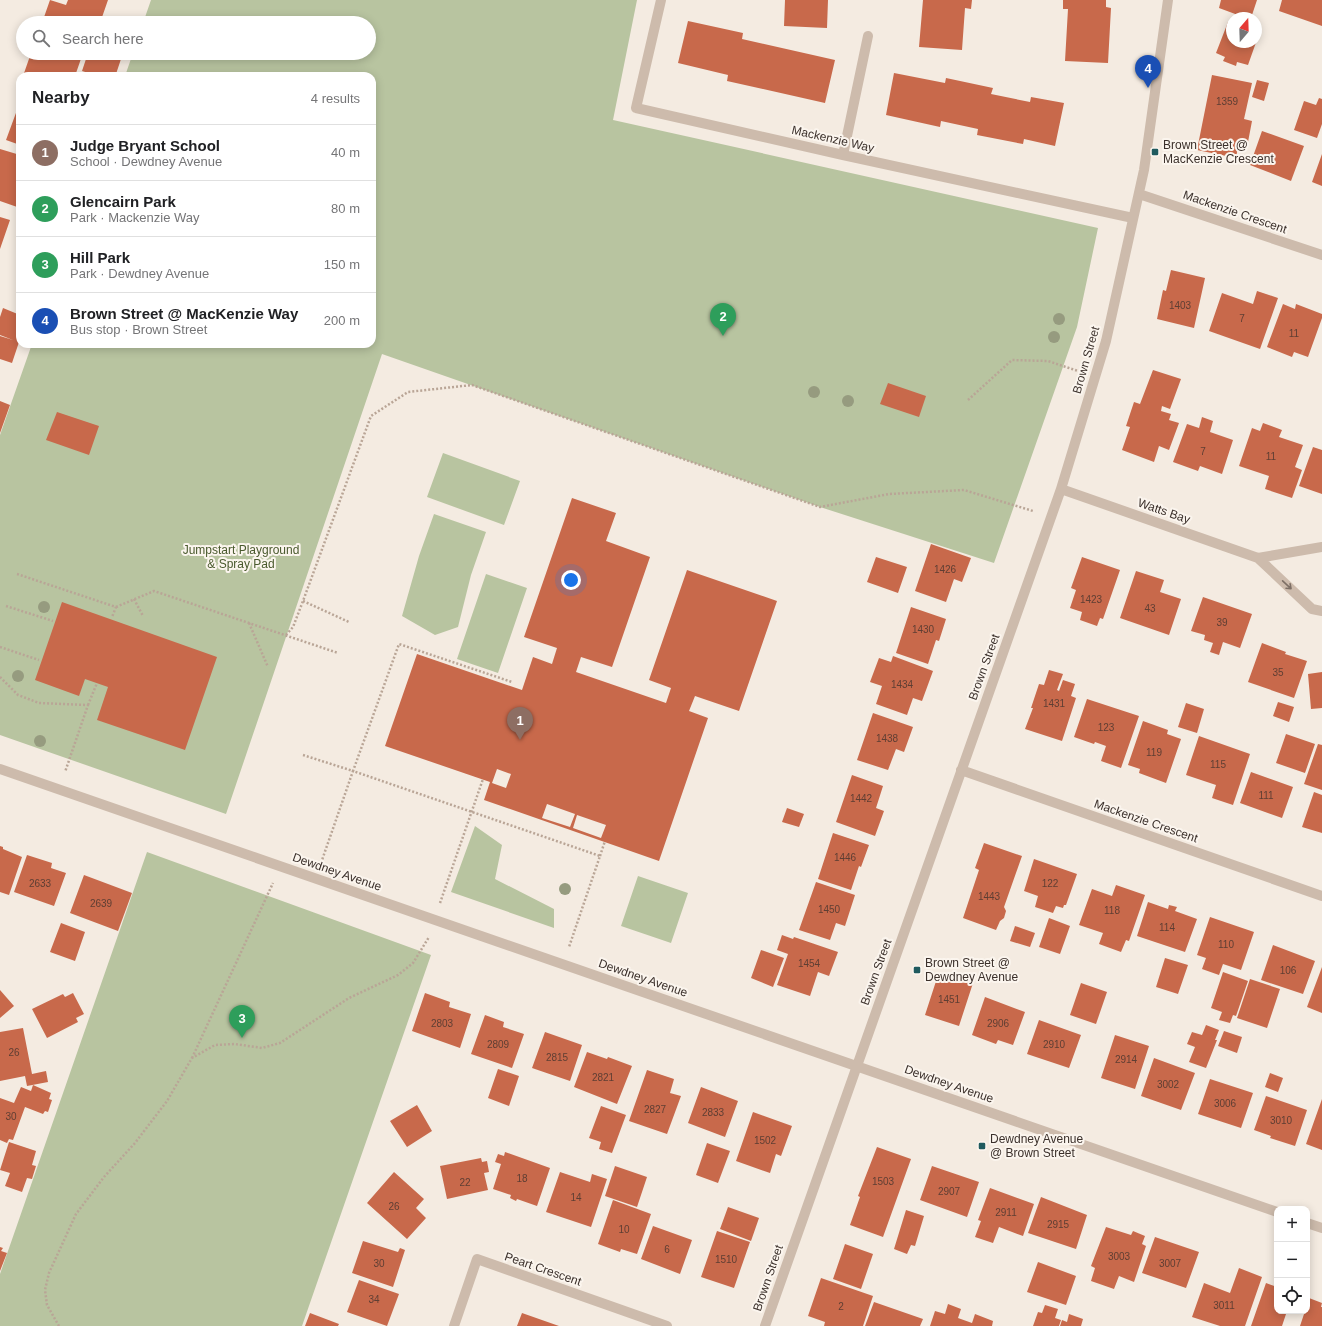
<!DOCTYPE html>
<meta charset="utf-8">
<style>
:root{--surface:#fff;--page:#f2f2f2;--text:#202124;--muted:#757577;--line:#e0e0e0;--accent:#1f5a5e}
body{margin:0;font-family:Arial,sans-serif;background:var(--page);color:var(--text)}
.controls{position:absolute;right:12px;bottom:12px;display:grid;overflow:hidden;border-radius:8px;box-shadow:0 2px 10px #0003}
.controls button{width:36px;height:36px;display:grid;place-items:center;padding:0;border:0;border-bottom:1px solid var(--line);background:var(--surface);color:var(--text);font:20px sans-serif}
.compass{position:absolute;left:1226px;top:12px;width:36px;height:36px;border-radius:50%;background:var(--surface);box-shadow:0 2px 10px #0003;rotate:19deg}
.you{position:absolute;left:571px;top:580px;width:14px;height:14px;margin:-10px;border:3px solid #fff;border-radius:50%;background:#1a73e8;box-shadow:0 0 0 6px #1a73e833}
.badge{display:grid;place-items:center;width:26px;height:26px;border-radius:50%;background:var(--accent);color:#fff;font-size:13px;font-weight:700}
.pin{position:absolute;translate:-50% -33px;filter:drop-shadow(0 1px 2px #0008)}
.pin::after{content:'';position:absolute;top:21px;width:14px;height:12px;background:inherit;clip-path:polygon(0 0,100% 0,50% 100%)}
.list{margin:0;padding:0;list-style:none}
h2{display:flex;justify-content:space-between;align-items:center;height:52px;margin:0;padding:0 16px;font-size:17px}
h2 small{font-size:13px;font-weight:400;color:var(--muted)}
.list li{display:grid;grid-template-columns:26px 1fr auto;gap:12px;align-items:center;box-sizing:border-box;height:56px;padding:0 16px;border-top:1px solid var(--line)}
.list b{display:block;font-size:15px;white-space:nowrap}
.list p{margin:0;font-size:13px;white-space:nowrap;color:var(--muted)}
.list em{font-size:13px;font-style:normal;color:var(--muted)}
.icon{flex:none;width:22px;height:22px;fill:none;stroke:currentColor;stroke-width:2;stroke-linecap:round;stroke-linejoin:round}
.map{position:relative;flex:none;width:1322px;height:1326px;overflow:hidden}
.search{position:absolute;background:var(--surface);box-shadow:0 2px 10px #0003;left:16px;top:16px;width:360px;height:44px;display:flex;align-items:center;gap:10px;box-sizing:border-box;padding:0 14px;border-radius:22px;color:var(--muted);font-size:15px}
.panel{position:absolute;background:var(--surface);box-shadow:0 2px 10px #0003;left:16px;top:72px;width:360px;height:276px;border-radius:12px}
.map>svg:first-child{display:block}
.green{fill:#b8c4a0}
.building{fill:#c8694b;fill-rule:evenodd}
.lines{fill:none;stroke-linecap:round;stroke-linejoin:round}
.path{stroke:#b9a596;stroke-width:2.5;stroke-dasharray:2 2;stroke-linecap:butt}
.minor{stroke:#cdbbac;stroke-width:10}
.tree{fill:#969b7f}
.oneway{stroke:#7d6f65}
.poi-dot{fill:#1f5a5e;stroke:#fbf5ee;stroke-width:1.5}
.labels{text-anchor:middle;stroke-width:4;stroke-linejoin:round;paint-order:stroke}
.number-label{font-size:10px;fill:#5e3e33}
.street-label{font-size:12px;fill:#3b302b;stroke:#fbf5ee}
.poi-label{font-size:12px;fill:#3b302b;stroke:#fbf5ee;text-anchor:start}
.park-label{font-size:12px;fill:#4a5a2e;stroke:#fbf5ee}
</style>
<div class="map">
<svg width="1322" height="1326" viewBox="0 0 1322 1326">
<rect width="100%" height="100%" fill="#f4ebe1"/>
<path class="green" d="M151,0H637L613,120L1098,228L1077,327L994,563L820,507L382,354L226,814L0,735V435L32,344H372V76H125L133,53H369V23H143Z
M443,453L520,481L504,525L427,497Z
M434,514L486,532L471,575L458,627L435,635L402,616L419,556Z
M486,574L527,588L498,673L457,659Z
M475,826L502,845L495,879L554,909V928L451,892Z
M147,852L431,955L302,1326H0V1274Z
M638,876L688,893L671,943L621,926Z"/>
<path class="building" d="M50,0L66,5L68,0H108L100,23H50L43,20Z
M785,0H828L827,28L784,26Z
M923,0H972L971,9L965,8L962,50L919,47Z
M1063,0H1106V7L1111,8L1108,63L1065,61L1068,9H1063Z
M1221,0H1257L1251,18H1246L1219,8Z
M1282,0H1322V26L1279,11Z
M688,21L743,33L742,39L835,60L825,103L727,81L728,75L678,63Z
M1228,22L1232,24V42H1256V32L1259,34L1248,65L1237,62L1236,66L1223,61L1225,57L1216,53Z
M42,53H83L75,76H23L30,56L40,59Z
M88,53H123L116,74L120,76H98L82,71Z
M894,73L945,83L946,78L993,88L991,94L1030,102L1031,97L1064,103L1055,146L1024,139L1023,144L977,135L978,129L941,121L940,127L886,115Z
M1212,75L1252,83L1244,119L1252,121L1248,142L1239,141L1236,158L1197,150Z
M1257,80L1269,83L1264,101L1252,97Z
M1319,98L1322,99V124L1317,138L1294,130L1304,101L1316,105Z
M20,102V145L6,140Z
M1262,131L1304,146L1291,181L1250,165Z
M0,149L20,155V208L0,201Z
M1322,154V186L1312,182Z
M0,217L10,220L0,249Z
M1171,270L1205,278L1194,328L1157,319L1163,290L1166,291Z
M1257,291L1278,298L1260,349L1209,331L1222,293L1253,304Z
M1283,304L1295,309L1296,304L1322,314V318L1308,357L1294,352L1292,357L1267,347Z
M3,308L20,315V343L19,342L12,363L0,359V336L13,340L0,335V317Z
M1153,370L1181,379L1170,409L1162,406L1161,411L1171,414L1169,420L1179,423L1169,450L1159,446L1154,462L1122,450L1130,427L1126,426L1134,402L1140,404Z
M888,383L926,396L919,417L880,404Z
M0,401L10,405L0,433Z
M57,412L99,426L89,455L46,440Z
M1202,417L1213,421L1210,432L1233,440L1222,474L1200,466L1198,471L1173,462L1187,424L1199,428Z
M1263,423L1282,430L1279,437L1303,445L1295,467L1302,470L1292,498L1265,489L1269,476L1239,466L1252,428L1260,431Z
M1313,447L1322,450V494L1299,486Z
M572,498L616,513L606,541L650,557L612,667L581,657L576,672L666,703L671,688L649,680L687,570L777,601L739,711L695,696L689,711L708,718L659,861L484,800L490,782L385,746L417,654L522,690L533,657L552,664L557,648L524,637ZM497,769L511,774L506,788L492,783ZM547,804L575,814L570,827L542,818ZM577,815L606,825L601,838L573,828Z
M931,544L971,558L962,582L954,579L946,602L915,591Z
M876,557L907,567L898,593L867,582Z
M1082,557L1120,570L1103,619L1100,618L1097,626L1080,620L1082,612L1070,608L1076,590L1071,588Z
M1136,571L1164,580L1160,592L1181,599L1169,635L1120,618Z
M1203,597L1252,614L1240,648L1223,642L1219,655L1210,652L1213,643L1204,640L1205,635L1191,631Z
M62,602L217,657L185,750L97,720L108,687L85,679L79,696L35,680Z
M911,607L946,619L939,641L936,640L928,664L896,653Z
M1262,643L1286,652L1285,654L1307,661L1294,698L1248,682Z
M893,656L933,671L922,701L913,698L907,715L876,704L882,686L870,682L879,658L891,662Z
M1049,670L1063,674L1057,690L1059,691L1063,680L1075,684L1071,696L1076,698L1062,741L1025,729L1033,708H1031L1039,684L1044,685Z
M1322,672V708L1311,709L1308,674Z
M1087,699L1139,716L1121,768L1101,761L1106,746L1095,742L1094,744L1074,737Z
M1278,702L1294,707L1289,722L1273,716Z
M1186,703L1204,709L1197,733L1178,727Z
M873,713L913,727L904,752L896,749L888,770L857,760Z
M1143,721L1168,730L1167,734L1181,739L1166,783L1139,773L1140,769L1128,765Z
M1286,734L1315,744L1305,773L1276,763Z
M1199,736L1250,754L1233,805L1212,798L1216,785L1186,775Z
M1318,744L1322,745V790L1304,784Z
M1251,772L1293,787L1282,818L1240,803Z
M852,775L883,786L876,808L884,811L875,836L836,822Z
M1314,792L1322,795V833L1302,827Z
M787,808L804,814L799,827L782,822Z
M833,833L869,845L861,867L859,866L851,890L818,879Z
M984,843L1022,856L1004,907L1006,911L1004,918L1000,921L996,930L963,918L979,870L975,868Z
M0,846L3,847V849L22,857L9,895L0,892Z
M27,855L52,863L51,868L66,873L54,906L14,892Z
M1034,859L1077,874L1066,905H1064L1063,908L1056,906L1053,913L1035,907L1038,896L1024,891Z
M84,875L132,893L118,931L70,913Z
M816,882L855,895L845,926L836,923L830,940L799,930Z
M1116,885L1145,895L1129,941L1126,940L1121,952L1099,944L1103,933L1079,925L1092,889L1112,896Z
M1148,902L1168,909L1169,905L1177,907L1175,911L1197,919L1185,952L1137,936Z
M1210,917L1254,932L1241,970L1223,964L1219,975L1202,969L1206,958L1197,955Z
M1049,918L1070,926L1060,954L1039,947Z
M61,923L85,932L75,961L50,952Z
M1015,926L1035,933L1030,947L1010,941Z
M782,935L793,939L794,937L838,952L829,976L818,972L810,996L777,985L788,954L777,950Z
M1273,945L1315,961L1303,994L1261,980Z
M761,950L784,958L773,987L751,978Z
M1165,958L1188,965L1178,994L1156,987Z
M1322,967V1013L1307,1007Z
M939,972L973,983L959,1026L925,1015Z
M1223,972L1248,981L1236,1016L1233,1015L1230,1023L1219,1020L1222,1012L1211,1008Z
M1250,979L1280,989L1267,1028L1237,1018Z
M1081,983L1107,992L1096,1024L1070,1015Z
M0,990L14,1006L0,1018Z
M73,993L84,1014L76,1018L78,1022L47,1038L32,1009L63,994L65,997Z
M425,993L450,1002L449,1007L471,1014L460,1048L412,1031Z
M985,997L1025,1012L1013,1045L998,1040L996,1044L972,1035Z
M485,1015L504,1022L503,1027L524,1034L512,1068L471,1054Z
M1039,1020L1081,1035L1069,1068L1027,1054Z
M1206,1025L1219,1030L1215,1040H1217L1206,1068L1189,1062L1195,1047L1187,1044L1192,1032L1202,1035Z
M23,1028L32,1074L46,1071L48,1082L27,1086L25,1076L0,1081V1032Z
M1224,1031L1242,1037L1237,1053L1218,1046Z
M545,1032L582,1045L570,1081L532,1068Z
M1115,1035L1149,1046L1135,1089L1101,1078Z
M587,1052L607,1059L608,1057L632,1066L617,1104L574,1087Z
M1154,1058L1195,1073L1181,1110L1141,1096Z
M498,1069L519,1076L509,1106L488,1098Z
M647,1070L674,1079L670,1093L681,1096L667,1134L629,1121Z
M1270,1073L1283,1078L1278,1092L1265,1087Z
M1210,1079L1253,1093L1241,1128L1198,1114Z
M33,1085L51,1093L49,1099L52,1100L48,1112L45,1111L43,1114L25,1107L13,1140L9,1139L7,1143L0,1140V1098L14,1103L21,1087L31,1091Z
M701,1087L738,1101L725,1137L688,1123Z
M1266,1096L1307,1110L1295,1146L1270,1138L1271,1136L1254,1130Z
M1322,1099V1150L1306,1144Z
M417,1105L432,1131L407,1147L390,1121Z
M601,1106L626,1115L612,1153L599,1149L601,1142L589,1138Z
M753,1112L792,1126L781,1156L776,1154L770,1173L736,1161Z
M9,1142L36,1151L32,1165L36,1166L32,1179L27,1178L22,1192L5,1186L10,1173L0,1170Z
M707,1143L730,1151L718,1183L696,1175Z
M877,1147L911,1159L883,1237L850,1225L860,1197L858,1196Z
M505,1152L550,1168L537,1206L517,1199L516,1201L510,1198L511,1195L493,1189L501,1164L495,1162L498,1154L504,1156Z
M481,1158L482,1162L487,1161L489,1172L484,1173L488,1190L447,1199L440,1166Z
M615,1166L647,1177L637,1207L605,1196Z
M932,1166L979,1182L967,1217L920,1200Z
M394,1172L424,1199L416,1208L426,1218L407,1239L367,1203Z
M560,1172L590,1182L592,1174L607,1179L591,1227L546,1212Z
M990,1188L1034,1204L1023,1236L999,1227L993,1243L975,1237L981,1221L978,1220Z
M1041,1197L1087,1215L1076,1249L1028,1233Z
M613,1200L651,1214L637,1254L621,1249L620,1252L598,1244Z
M728,1207L759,1218L751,1241L720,1229Z
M906,1210L924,1216L915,1246L911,1245L907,1254L894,1249Z
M653,1226L692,1240L680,1274L641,1259Z
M1106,1227L1131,1235L1133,1231L1145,1236L1142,1244L1146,1246L1134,1282L1119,1276L1114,1289L1091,1281L1095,1268L1091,1266Z
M717,1231L750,1242L734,1288L701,1277Z
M1155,1237L1199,1252L1186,1288L1142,1273Z
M363,1241L398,1252L400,1248L405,1250L393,1287L352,1273Z
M845,1244L873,1254L861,1289L833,1279Z
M0,1247L3,1248L1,1251L7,1253L0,1271Z
M1038,1262L1076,1276L1066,1305L1027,1292Z
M1239,1268L1262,1277L1245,1326H1220L1192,1317L1204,1283L1230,1293Z
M821,1278L873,1296L863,1326H824L825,1322L808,1316Z
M359,1280L399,1294L387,1326L347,1312Z
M1266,1283L1277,1287V1311H1287L1282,1326H1251Z
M1309,1298L1322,1303L1321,1307H1322V1326H1300L1305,1311H1307V1305Z
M874,1302L923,1319L920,1326H865Z
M948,1304L961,1309L958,1318L972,1323L975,1314L993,1321L992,1326H930L935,1311L945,1314Z
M1045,1305L1058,1309L1055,1318L1061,1320L1059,1326H1033L1038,1312L1042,1313Z
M310,1313L339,1324L338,1326H305Z
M522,1313L559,1326H517Z
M1069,1314L1083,1319L1081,1326H1060L1062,1320L1067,1322Z"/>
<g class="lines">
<path class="path" d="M968,400L1012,360L1048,361L1078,371
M17,574L116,607L112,617
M134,599L143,616
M303,601L349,622
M6,606L53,621
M116,607L154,591L338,653
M249,623L268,667
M286,635L293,627L303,601L371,416L408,392L472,385L820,507L889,494L964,490L1033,511
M0,647L39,660
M0,677L18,695L39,703L88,705L65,772
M88,705L97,683
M303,755L353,771L399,644L512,682
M600,856L605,841
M321,863L353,771L600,856L569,947
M440,903L483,779
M192,1058L273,883
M59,1326L47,1305L45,1290L49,1273L76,1214L104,1177L135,1143L167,1101L192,1058L215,1045L235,1044L262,1048L280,1043L349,998L398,975L413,963L429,937"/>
<path class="minor" d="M661,0L636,108L843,155L1133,218
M843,155L868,36
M1139,194L1322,255
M1061,489L1258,558L1312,609L1322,611
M1258,558L1322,547
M0,769L1277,1212
M961,770L1322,896
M1307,1223L1322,1228
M454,1326L477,1259L667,1326
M765,1326L1061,489L1106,341L1144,170L1168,0"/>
</g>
<g class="tree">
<circle cx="1059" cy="319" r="6"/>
<circle cx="1054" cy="337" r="6"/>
<circle cx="814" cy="392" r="6"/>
<circle cx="848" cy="401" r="6"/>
<circle cx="44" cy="607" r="6"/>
<circle cx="18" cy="676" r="6"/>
<circle cx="40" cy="741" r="6"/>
<circle cx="565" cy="889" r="6"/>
</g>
<defs><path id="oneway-shaft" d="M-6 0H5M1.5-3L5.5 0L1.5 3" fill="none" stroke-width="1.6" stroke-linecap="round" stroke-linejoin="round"/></defs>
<use class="oneway" href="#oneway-shaft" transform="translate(1287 585) rotate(43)"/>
<g class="poi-dot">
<rect x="1151" y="148" width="8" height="8" rx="2"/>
<rect x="913" y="966" width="8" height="8" rx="2"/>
<rect x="978" y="1142" width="8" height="8" rx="2"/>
</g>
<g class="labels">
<g class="number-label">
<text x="1227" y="105">1359</text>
<text x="1180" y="309">1403</text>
<text x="1242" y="322">7</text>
<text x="1294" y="337">11</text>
<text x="1203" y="455">7</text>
<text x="1271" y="460">11</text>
<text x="945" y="573">1426</text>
<text x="1091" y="603">1423</text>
<text x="1150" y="612">43</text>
<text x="1222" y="626">39</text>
<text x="923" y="633">1430</text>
<text x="1278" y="676">35</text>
<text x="902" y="688">1434</text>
<text x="1054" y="707">1431</text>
<text x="1106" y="731">123</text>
<text x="887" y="742">1438</text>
<text x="1154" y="756">119</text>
<text x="1218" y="768">115</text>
<text x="1266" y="799">111</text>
<text x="861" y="802">1442</text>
<text x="845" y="861">1446</text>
<text x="40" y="887">2633</text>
<text x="1050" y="887">122</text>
<text x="989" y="900">1443</text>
<text x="101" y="907">2639</text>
<text x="829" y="913">1450</text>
<text x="1112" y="914">118</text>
<text x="1167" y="931">114</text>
<text x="1226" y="948">110</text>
<text x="809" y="967">1454</text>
<text x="1288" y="974">106</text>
<text x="949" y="1003">1451</text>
<text x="442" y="1027">2803</text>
<text x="998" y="1027">2906</text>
<text x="498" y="1048">2809</text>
<text x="1054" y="1048">2910</text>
<text x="14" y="1056">26</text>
<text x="557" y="1061">2815</text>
<text x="1126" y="1063">2914</text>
<text x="603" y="1081">2821</text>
<text x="1168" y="1088">3002</text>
<text x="1225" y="1107">3006</text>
<text x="655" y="1113">2827</text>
<text x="713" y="1116">2833</text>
<text x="11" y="1120">30</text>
<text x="1281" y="1124">3010</text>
<text x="765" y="1144">1502</text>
<text x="522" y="1182">18</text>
<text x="883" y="1185">1503</text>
<text x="465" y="1186">22</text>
<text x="949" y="1195">2907</text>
<text x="576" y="1201">14</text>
<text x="394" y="1210">26</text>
<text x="1006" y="1216">2911</text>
<text x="1058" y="1228">2915</text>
<text x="624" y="1233">10</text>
<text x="667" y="1253">6</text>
<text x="1119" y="1260">3003</text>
<text x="726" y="1263">1510</text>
<text x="379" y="1267">30</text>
<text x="1170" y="1267">3007</text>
<text x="374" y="1303">34</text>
<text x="1224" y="1309">3011</text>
<text x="841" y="1310">2</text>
</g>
<g class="street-label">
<text transform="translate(833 139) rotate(13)" y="4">Mackenzie Way</text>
<text transform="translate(1235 212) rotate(19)" y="4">Mackenzie Crescent</text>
<text transform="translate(1086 360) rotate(-74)" y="4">Brown Street</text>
<text transform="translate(1164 511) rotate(19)" y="4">Watts Bay</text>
<text transform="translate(984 667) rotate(-70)" y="4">Brown Street</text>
<text transform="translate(1146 821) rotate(19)" y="4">Mackenzie Crescent</text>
<text transform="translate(337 872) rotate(19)" y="4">Dewdney Avenue</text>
<text transform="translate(876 972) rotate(-70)" y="4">Brown Street</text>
<text transform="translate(643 978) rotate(19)" y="4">Dewdney Avenue</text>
<text transform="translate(949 1084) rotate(19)" y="4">Dewdney Avenue</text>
<text transform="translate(543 1269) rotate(19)" y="4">Peart Crescent</text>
<text transform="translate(768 1278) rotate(-71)" y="4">Brown Street</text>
</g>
<g class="poi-label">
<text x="1163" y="149">Brown Street @<tspan x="1163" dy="14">MacKenzie Crescent</tspan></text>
<text x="925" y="967">Brown Street @<tspan x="925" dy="14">Dewdney Avenue</tspan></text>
<text x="990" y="1143">Dewdney Avenue<tspan x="990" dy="14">@ Brown Street</tspan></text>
</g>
<g class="park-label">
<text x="241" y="554">Jumpstart Playground<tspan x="241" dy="14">&amp; Spray Pad</tspan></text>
</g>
</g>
</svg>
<div class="controls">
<button>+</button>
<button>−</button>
<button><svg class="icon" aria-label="locate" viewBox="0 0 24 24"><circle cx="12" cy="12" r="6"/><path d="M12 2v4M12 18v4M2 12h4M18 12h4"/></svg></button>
</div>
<svg class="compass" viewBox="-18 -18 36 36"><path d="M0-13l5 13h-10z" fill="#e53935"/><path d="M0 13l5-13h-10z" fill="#757577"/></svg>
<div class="you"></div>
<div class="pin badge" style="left:520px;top:740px;background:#8d6e63">1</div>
<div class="pin badge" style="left:723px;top:336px;background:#2e9e5b">2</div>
<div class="pin badge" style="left:242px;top:1038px;background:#2e9e5b">3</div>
<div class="pin badge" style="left:1148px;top:88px;background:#1a4fb4">4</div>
<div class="search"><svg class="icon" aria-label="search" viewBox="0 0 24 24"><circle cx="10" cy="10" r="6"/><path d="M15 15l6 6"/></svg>Search here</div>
<section class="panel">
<h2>Nearby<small>4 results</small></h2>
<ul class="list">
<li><span class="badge" style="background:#8d6e63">1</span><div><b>Judge Bryant School</b><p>School · Dewdney Avenue</p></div><em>40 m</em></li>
<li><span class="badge" style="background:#2e9e5b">2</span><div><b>Glencairn Park</b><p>Park · Mackenzie Way</p></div><em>80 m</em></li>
<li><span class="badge" style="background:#2e9e5b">3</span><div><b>Hill Park</b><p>Park · Dewdney Avenue</p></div><em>150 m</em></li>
<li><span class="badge" style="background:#1a4fb4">4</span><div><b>Brown Street @ MacKenzie Way</b><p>Bus stop · Brown Street</p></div><em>200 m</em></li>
</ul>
</section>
</div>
